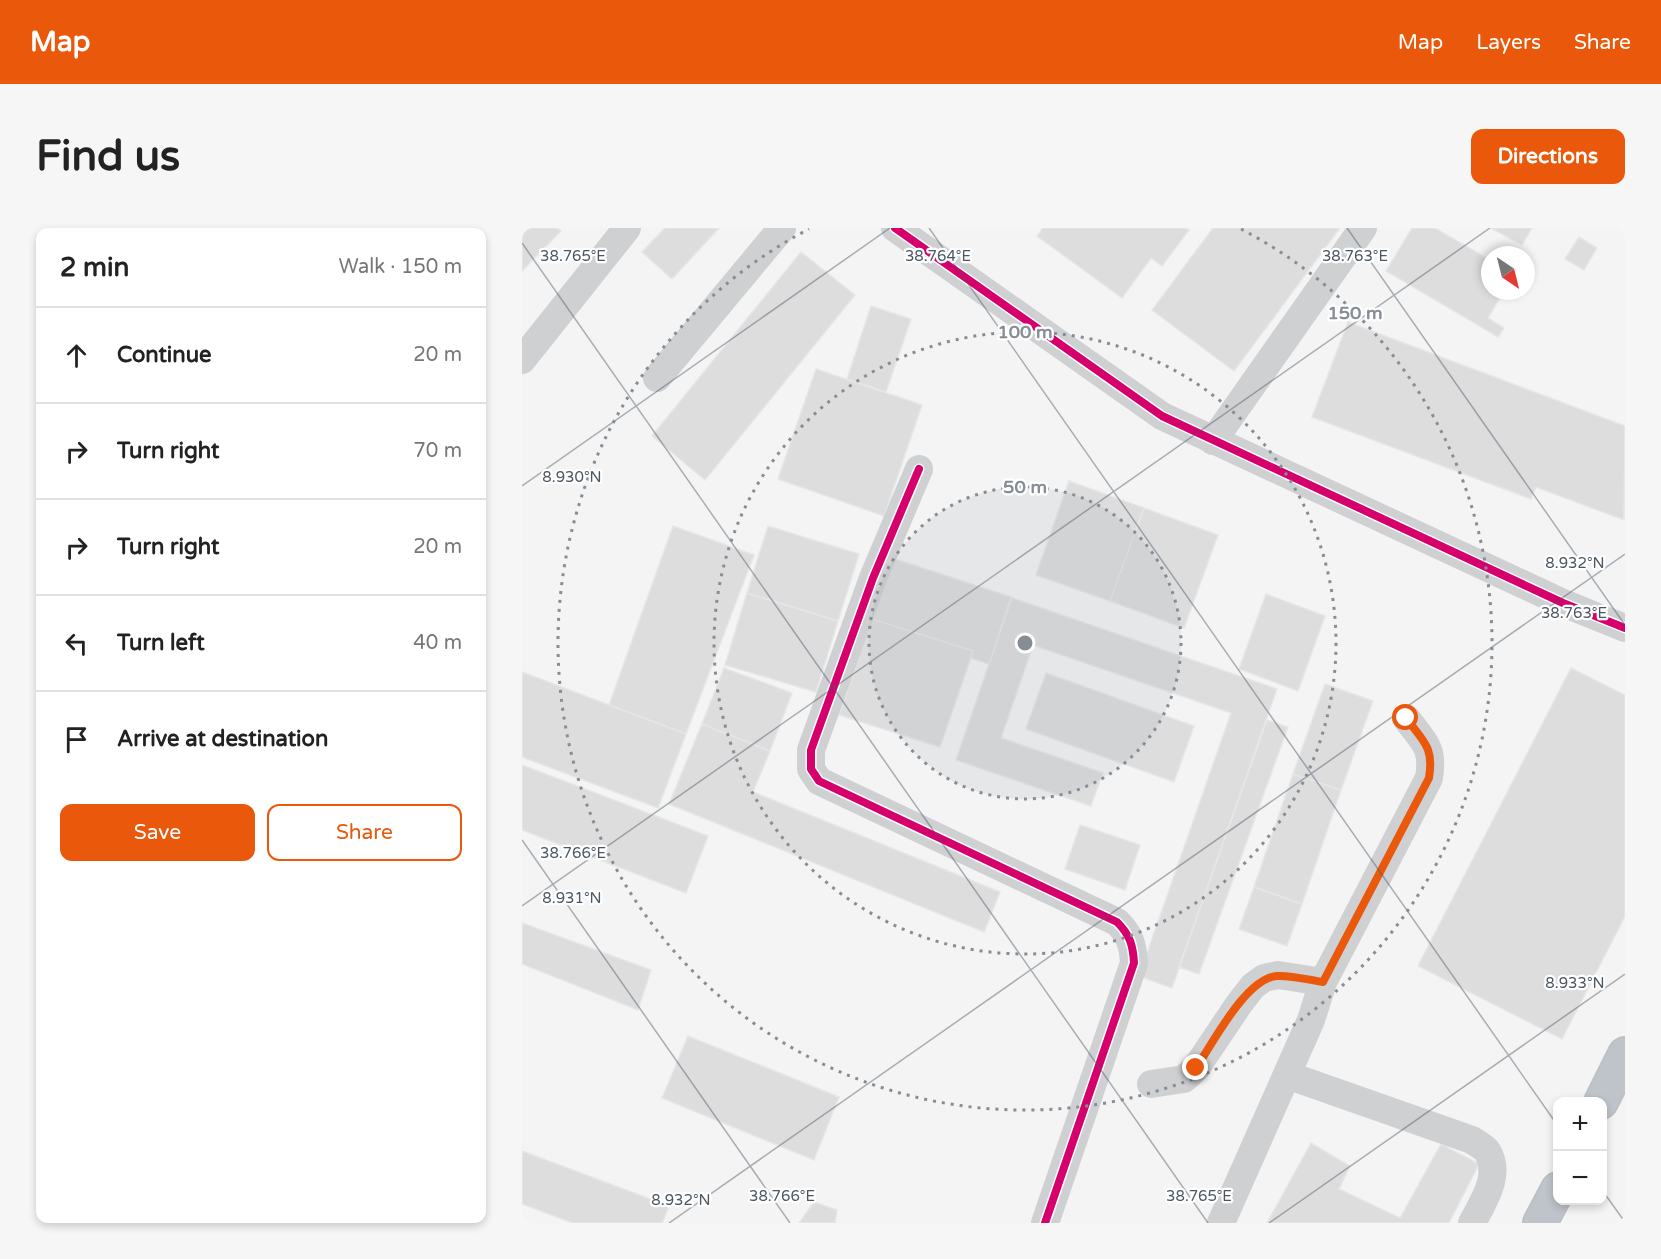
<!DOCTYPE html>
<meta charset="utf-8">
<style>
:root{--surface:#fff;--page:#f6f6f6;--text:#222;--muted:#767676;--line:#e0e0e0;--accent:#ea580c}
body{margin:0;font-family:"Varela Round",sans-serif;background:var(--page);color:var(--text)}
.controls{position:absolute;right:18px;bottom:18px;display:grid;overflow:hidden;border-radius:12px;box-shadow:0 3px 9px #0003}
.controls button{width:54px;height:54px;display:grid;place-items:center;padding:0;border:0;border-bottom:2px solid var(--line);background:var(--surface);color:var(--text);font:30px sans-serif}
.compass{position:absolute;left:959px;top:18px;width:54px;height:54px;border-radius:50%;background:var(--surface);box-shadow:0 3px 9px #0003;rotate:145deg}
.stop{position:absolute;width:18px;height:18px;margin:-14px;border:4px solid #ea580c;border-radius:50%;background:#fff}
.stop.end{background:#ea580c;border-color:#fff;box-shadow:0 2px 6px #0008}
.list{margin:0;padding:0;list-style:none}
h2{display:flex;justify-content:space-between;align-items:center;height:78px;margin:0;padding:0 24px;font-size:26px}
h2 small{font-size:20px;font-weight:400;color:var(--muted)}
.list li{display:grid;grid-template-columns:39px 1fr auto;gap:18px;align-items:center;box-sizing:border-box;height:96px;padding:0 24px;border-top:2px solid var(--line)}
.list b{display:block;font-size:22px;white-space:nowrap}
.list em{font-size:20px;font-style:normal;color:var(--muted)}
.actions{display:flex;gap:12px;padding:18px 24px}
.actions a{flex:1;padding:14px 0;border:2px solid var(--accent);border-radius:12px;text-align:center;font-size:21px;color:var(--accent)}
.actions .main{background:var(--accent);color:#fff}
.icon{flex:none;width:33px;height:33px;fill:none;stroke:currentColor;stroke-width:2;stroke-linecap:round;stroke-linejoin:round}
.map{position:relative;flex:none;width:1103px;height:995px;overflow:hidden;border-radius:12px}
header{display:flex;align-items:center;gap:36px;box-sizing:border-box;height:84px;padding:0 30px;background:var(--accent);color:#fff}
header strong{font-size:28px}
nav{display:flex;gap:33px;margin-inline-start:auto;font-size:21px}
.intro{display:flex;align-items:center;justify-content:space-between;box-sizing:border-box;height:144px;padding:0 36px}
h1{margin:0;font-size:42px}
.button{padding:15px 27px;border-radius:12px;background:var(--accent);color:#fff;font-size:21px;font-weight:700}
main{display:flex;gap:36px;padding:0 36px}
aside{flex:1;background:var(--surface);border-radius:12px;box-shadow:0 3px 9px #0003}
.map>svg:first-child{display:block}
.building{fill:#ddddde;stroke:#e5e6e7;stroke-width:1.5}
.lines{fill:none;stroke-linecap:round;stroke-linejoin:round}
.highway-casing{stroke:#b9bec3;stroke-width:36}
.minor{stroke:#ced0d2;stroke-width:28}
.highway{stroke:#bec4c9;stroke-width:33}
.cycleway-casing{stroke:#fff;stroke-width:11}
.cycleway{stroke:#d6006c;stroke-width:8}
.route{stroke:#ea580c;stroke-width:8}
.ticks{fill:none;stroke:#4a5661;stroke-width:1.5;stroke-opacity:0.45}
.ring{fill:none;stroke:#868d94;stroke-width:3;stroke-dasharray:3 6}
.ticks-label{font-size:15px;text-anchor:middle;fill:#4a5661;stroke:#fff;stroke-width:4.5;stroke-linejoin:round;paint-order:stroke}
.centre{fill:#868d94;stroke:#fff;stroke-width:3}
.ring-label{font-size:18px;text-anchor:middle;font-weight:bold;fill:#868d94;stroke:#fff;stroke-width:4.5;stroke-linejoin:round;paint-order:stroke}
</style>
<header>
<strong>Map</strong>
<nav><a>Map</a><a>Layers</a><a>Share</a></nav>
</header>
<div class="intro"><h1>Find us</h1><a class="button">Directions</a></div>
<main>
<aside>
<h2>2 min<small>Walk · 150 m</small></h2>
<ul class="list">
<li><svg class="icon" aria-label="ahead" viewBox="0 0 24 24"><path d="M12 20V5M6 11l6-6 6 6"/></svg><div><b>Continue</b></div><em>20 m</em></li>
<li><svg class="icon" aria-label="right" viewBox="0 0 24 24"><path d="M7 20v-9h11M14 6l5 5-5 5"/></svg><div><b>Turn right</b></div><em>70 m</em></li>
<li><svg class="icon" aria-label="right" viewBox="0 0 24 24"><path d="M7 20v-9h11M14 6l5 5-5 5"/></svg><div><b>Turn right</b></div><em>20 m</em></li>
<li><svg class="icon" aria-label="left" viewBox="0 0 24 24"><path d="M17 20v-9H6M10 6l-5 5 5 5"/></svg><div><b>Turn left</b></div><em>40 m</em></li>
<li><svg class="icon" aria-label="arrive" viewBox="0 0 24 24"><path d="M6 21V4h12l-3 4 3 4H6"/></svg><div><b>Arrive at destination</b></div></li>
</ul>
<div class="actions"><a class="main">Save</a><a>Share</a></div>
</aside>
<div class="map">
<svg width="1103" height="995" viewBox="0 0 1103 995">
<rect width="100%" height="100%" fill="#f4f4f4"/>
<path class="building" d="M0,0H35L39,3L0,43Z
M143,0H197L150,51L120,24Z
M521,0H664L667,2L640,38L629,30L600,70L515,8Z
M691,0H818L712,143L630,82Z
M890,0H913L968,32V63H982L966,90L982,100L976,109L864,43Z
M969,0H1010L1000,17Z
M1057,9L1075,20L1062,42L1043,31Z
M279,24L333,67L183,252L130,208Z
M349,78L389,91L364,164L325,151Z
M826,94L1103,198L1102,292L1014,259L1009,271L790,189Z
M294,141L400,177L362,288L256,251Z
M547,253L622,280L588,373L514,347Z
M622,280L696,307L662,400L588,373Z
M151,298L232,327L164,506L87,477Z
M246,298L337,326L316,393L225,365Z
M370,330L489,369L467,436L449,430L451,423L350,391Z
M225,365L316,393L294,464L203,437Z
M744,366L803,388L776,463L717,441Z
M490,370L755,461L650,760L617,748L709,485L511,417L479,510L581,545L569,578L434,532Z
M350,391L451,423L418,519L317,487Z
M202,440L270,465L248,523L180,496Z
M1049,440L1103,467V688L1040,811L896,738Z
M0,444L164,506L136,580L0,529Z
M524,445L672,498L652,554L504,501Z
M803,456L851,473L819,562L771,546Z
M745,492L766,499L677,746L657,739Z
M180,496L248,523L231,564L478,664L462,704L147,576Z
M0,537L186,608L164,665L0,602Z
M771,546L819,562L780,676L732,659Z
M558,597L618,617L603,662L543,641Z
M732,659L780,676L765,718L717,701Z
M0,695L129,742L116,782L0,736Z
M166,808L317,869L292,932L140,870Z
M789,915L828,938L817,961L878,990L919,916L957,936L927,995H745Z
M0,923L147,978L140,995H51L0,976Z
M292,974L315,982L313,995H277Z"/>
<g class="lines">
<g class="highway-casing">
<path id="highway" d="M1079,874L1103,826
M1018,995L1036,961"/>
</g>
<path class="minor" d="M373,0L640,188L1041,375L1103,400
M0,132L105,0
M135,150L260,0
M691,213L841,0
M397,241L351,350L289,522V541L297,553L595,694C608,707 611,717 612,735L523,995
M765,847L950,912C954,915 962,919 965,923C980,947 961,974 950,995
M629,856L662,851L674,840L717,776L731,758L742,750L756,747L801,754
M699,995L789,792L801,754L907,550C912,519 902,514 884,490"/>
<use href="#highway" class="highway"/>
<g class="cycleway-casing">
<path id="cycleway" d="M373,0L640,188L1041,375L1103,400
M397,241L351,350L289,522V541L297,553L595,694C608,707 611,717 612,735L523,995"/>
</g>
<use href="#cycleway" class="cycleway"/>
</g>
<g class="lines">
<path class="route" d="M674,840C691,815 724,750 755,748C769,747 787,752 801,754L907,550C912,519 902,514 884,490"/>
</g>
<path class="ticks" d="M407,0L1036,898M825,0L1103,397M0,15L686,995M0,258L368,0M0,612L268,995M0,678L968,0M1080,962L1103,994M147,995L1103,326M747,995L1103,746"/>
<circle cx="503" cy="415" r="156" fill="#868d94" fill-opacity=".12"/>
<g class="ring">
<circle cx="503" cy="415" r="156"/>
<circle cx="503" cy="415" r="311"/>
<path d="M719 1A467 467 0 1 1 287 1"/>
</g>
<g class="ticks-label">
<text x="416" y="33">38.764°E</text>
<text x="833" y="33">38.763°E</text>
<text x="51" y="33">38.765°E</text>
<text x="50" y="254">8.930°N</text>
<text x="1053" y="340">8.932°N</text>
<text x="1052" y="390">38.763°E</text>
<text x="51" y="630">38.766°E</text>
<text x="50" y="675">8.931°N</text>
<text x="1053" y="760">8.933°N</text>
<text x="260" y="973">38.766°E</text>
<text x="677" y="973">38.765°E</text>
<text x="159" y="977">8.932°N</text>
</g>
<circle cx="503" cy="415" r="9" class="centre"/>
<g class="ring-label">
<text x="833" y="91">150 m</text>
<text x="503" y="110">100 m</text>
<text x="503" y="265">50 m</text>
</g>
</svg>
<div class="controls">
<button>+</button>
<button>−</button>
</div>
<svg class="compass" viewBox="-18 -18 36 36"><path d="M0-13l5 13h-10z" fill="#e53935"/><path d="M0 13l5-13h-10z" fill="#767676"/></svg>
<div class="stop" style="left:884px;top:490px"></div>
<div class="stop end" style="left:674px;top:840px"></div>
</div>
</main>
